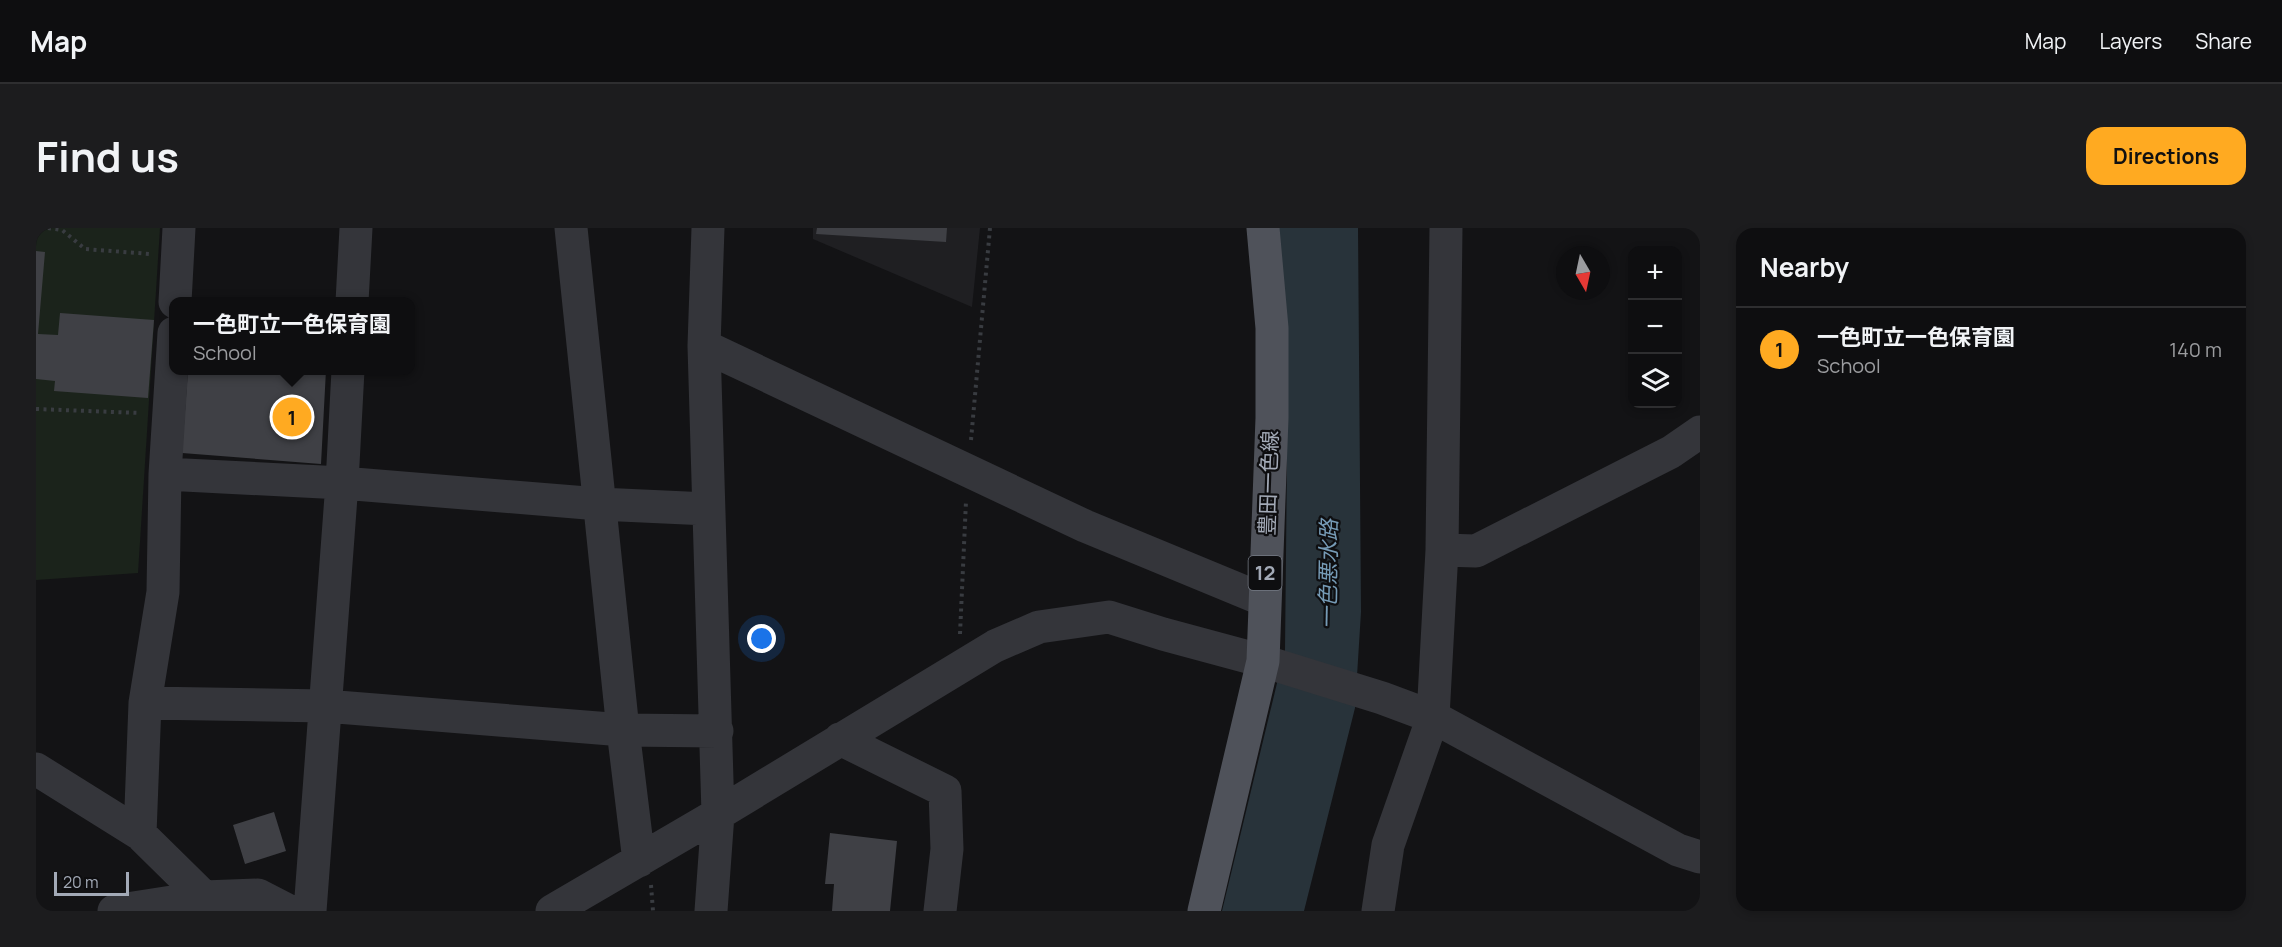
<!DOCTYPE html>
<meta charset="utf-8">
<style>
:root{--surface:#0e0e10;--page:#1c1c1e;--text:#f1f3f6;--muted:#9b9c9f;--line:#2e2e30;--accent:#ffaa21}
body{margin:0;font-family:Manrope,"Noto Sans JP",sans-serif;background:var(--page);color:var(--text)}
.controls{position:absolute;right:18px;top:18px;display:grid;overflow:hidden;border-radius:12px;box-shadow:0 3px 9px #0003}
.controls button{width:54px;height:54px;display:grid;place-items:center;padding:0;border:0;border-bottom:2px solid var(--line);background:var(--surface);color:var(--text);font:30px sans-serif}
.compass{position:absolute;left:1520px;top:18px;width:54px;height:54px;border-radius:50%;background:var(--surface);box-shadow:0 3px 9px #0003;rotate:171deg}
.scale{position:absolute;left:18px;bottom:15px;width:75px;box-sizing:border-box;padding-left:6px;border:3px solid #a3aab7;border-top:0;font-size:16px;line-height:21px;white-space:nowrap;color:#a3aab7;-webkit-text-stroke:4px #0e0e10;paint-order:stroke}
.you{position:absolute;left:726px;top:411px;width:21px;height:21px;margin:-15px;border:4px solid #fff;border-radius:50%;background:#1a73e8;box-shadow:0 0 0 9px #1a73e833}
.badge{display:grid;place-items:center;width:39px;height:39px;border-radius:50%;background:var(--accent);color:#111;font-size:20px;font-weight:700}
.pin{position:absolute;translate:-50% -50%;border:3px solid #fff;box-shadow:0 2px 6px #0006}
.popup{position:absolute;left:133px;top:69px;width:246px;height:78px;box-sizing:border-box;display:grid;place-content:center;border-radius:12px;background:var(--surface);filter:drop-shadow(0 2px 4px #0005);font-size:20px;white-space:nowrap;color:var(--muted)}
.popup b{font-size:22px;color:var(--text)}
.popup::after{content:'';position:absolute;left:50%;top:100%;margin-left:-12px;border:12px solid transparent;border-top-color:var(--surface)}
.list{margin:0;padding:0;list-style:none}
h2{display:flex;justify-content:space-between;align-items:center;height:78px;margin:0;padding:0 24px;font-size:26px}
h2 small{font-size:20px;font-weight:400;color:var(--muted)}
.list li{display:grid;grid-template-columns:39px 1fr auto;gap:18px;align-items:center;box-sizing:border-box;height:84px;padding:0 24px;border-top:2px solid var(--line)}
.list b{display:block;font-size:22px;white-space:nowrap}
.list p{margin:0;font-size:20px;white-space:nowrap;color:var(--muted)}
.list em{font-size:20px;font-style:normal;color:var(--muted)}
.icon{flex:none;width:33px;height:33px;fill:none;stroke:currentColor;stroke-width:2;stroke-linecap:round;stroke-linejoin:round}
.map{position:relative;flex:none;width:1664px;height:683px;overflow:hidden;border-radius:18px}
header{display:flex;align-items:center;gap:36px;box-sizing:border-box;height:84px;padding:0 30px;background:var(--surface);border-bottom:2px solid var(--line)}
header strong{font-size:28px}
nav{display:flex;gap:33px;margin-inline-start:auto;font-size:21px}
.intro{display:flex;align-items:center;justify-content:space-between;box-sizing:border-box;height:144px;padding:0 36px}
h1{margin:0;font-size:42px}
.button{padding:15px 27px;border-radius:18px;background:var(--accent);color:#111;font-size:21px;font-weight:700}
main{display:flex;gap:36px;padding:0 36px}
aside{flex:1;background:var(--surface);border-radius:18px;box-shadow:0 3px 9px #0003}
.map>svg:first-child{display:block}
.built{fill:#1f1f22}
.green{fill:#1b231b}
.water{fill:#28333a}
.building{fill:#3f4045}
.lines{fill:none;stroke-linecap:round;stroke-linejoin:round}
.path{stroke:#393c41;stroke-width:4;stroke-dasharray:3 4.5;stroke-linecap:butt}
.minor{stroke:#34353a;stroke-width:33}
.major{stroke:#4f525a;stroke-width:33}
.labels{text-anchor:middle;stroke-width:4.5;stroke-linejoin:round;paint-order:stroke}
.shield{fill:#0e0e10;stroke:#767b85;stroke-width:1.5}
.shield-label{font-size:20px;font-weight:bold;fill:#a3aab7}
.street-label{font-size:21px;fill:#a3aab7;stroke:#0e0e10}
.water-label{font-size:22px;font-style:italic;fill:#769bb6;stroke:#0e0e10}
</style>
<header>
<strong>Map</strong>
<nav><a>Map</a><a>Layers</a><a>Share</a></nav>
</header>
<div class="intro"><h1>Find us</h1><a class="button">Directions</a></div>
<main>
<div class="map">
<svg width="1664" height="683" viewBox="0 0 1664 683">
<rect width="100%" height="100%" fill="#131315"/>
<path class="built" d="M777,0H944L936,79L777,11Z"/>
<path class="green" d="M0,0H124L102,345L0,352Z"/>
<path class="water" d="M1243,0H1322L1325,384L1319,480L1268,683H1186L1249,422L1251,231Z"/>
<path class="building" d="M781,0H911L910,14L780,6Z
M0,23L9,24L2,106L22,107L24,85L118,92L112,170L18,163L19,153L0,151Z
M152,142L246,145V142H290L285,236L146,225Z
M238,584L250,623L209,636L197,597Z
M794,605L861,613L854,683H796L798,656H789Z"/>
<g class="lines">
<path class="path" d="M12,0L26,2L49,21L114,26
M0,181L104,185
M935,212L954,0
M924,406L930,273
M615,657L617,683"/>
<path class="minor" d="M535,0L587,502L603,633
M672,0L668,118L682,586L675,683
M139,74L143,0
M316,74L320,0
M668,118L1049,298L1228,372
M129,246L306,255L563,276L672,281
M1406,322L1440,323L1635,224L1664,204
M109,475L289,478L587,502L681,503
M804,511L909,563L911,621L904,683
M0,541L104,606L168,669L222,667L253,683
M104,606L109,475L127,364L129,246L138,105
M78,683L168,669
M274,683L306,255L312,142
M516,683L682,586L959,418L1003,399L1073,389L1127,406L1227,433L1346,470L1397,489L1642,622L1664,629
M1342,683L1352,617L1397,489L1406,322L1410,0"/>
<path class="major" d="M1168,683L1227,433L1236,190V100L1227,0"/>
</g>
<g class="labels">
<rect class="shield" x="1212.5" y="328" width="33" height="34" rx="4.5"/>
<g class="shield-label">
<text x="1229" y="352">12</text>
</g>
<g class="street-label">
<text transform="translate(1233 255) rotate(-88)" y="7">豊田一色線</text>
</g>
<g class="water-label">
<text transform="translate(1292 346) rotate(-89)" y="8">一色悪水路</text>
</g>
</g>
</svg>
<div class="controls">
<button>+</button>
<button>−</button>
<button><svg class="icon" aria-label="layers" viewBox="0 0 24 24"><path d="M12 4l9 5-9 5-9-5zM3 14l9 5 9-5"/></svg></button>
</div>
<svg class="compass" viewBox="-18 -18 36 36"><path d="M0-13l5 13h-10z" fill="#e53935"/><path d="M0 13l5-13h-10z" fill="#9b9c9f"/></svg>
<div class="scale">20 m</div>
<div class="you"></div>
<div class="pin badge" style="left:256px;top:189px">1</div>
<div class="popup"><b>一色町立一色保育園</b>School</div>
</div>
<aside>
<h2>Nearby<small></small></h2>
<ul class="list">
<li><span class="badge">1</span><div><b>一色町立一色保育園</b><p>School</p></div><em>140 m</em></li>
</ul>
</aside>
</main>
